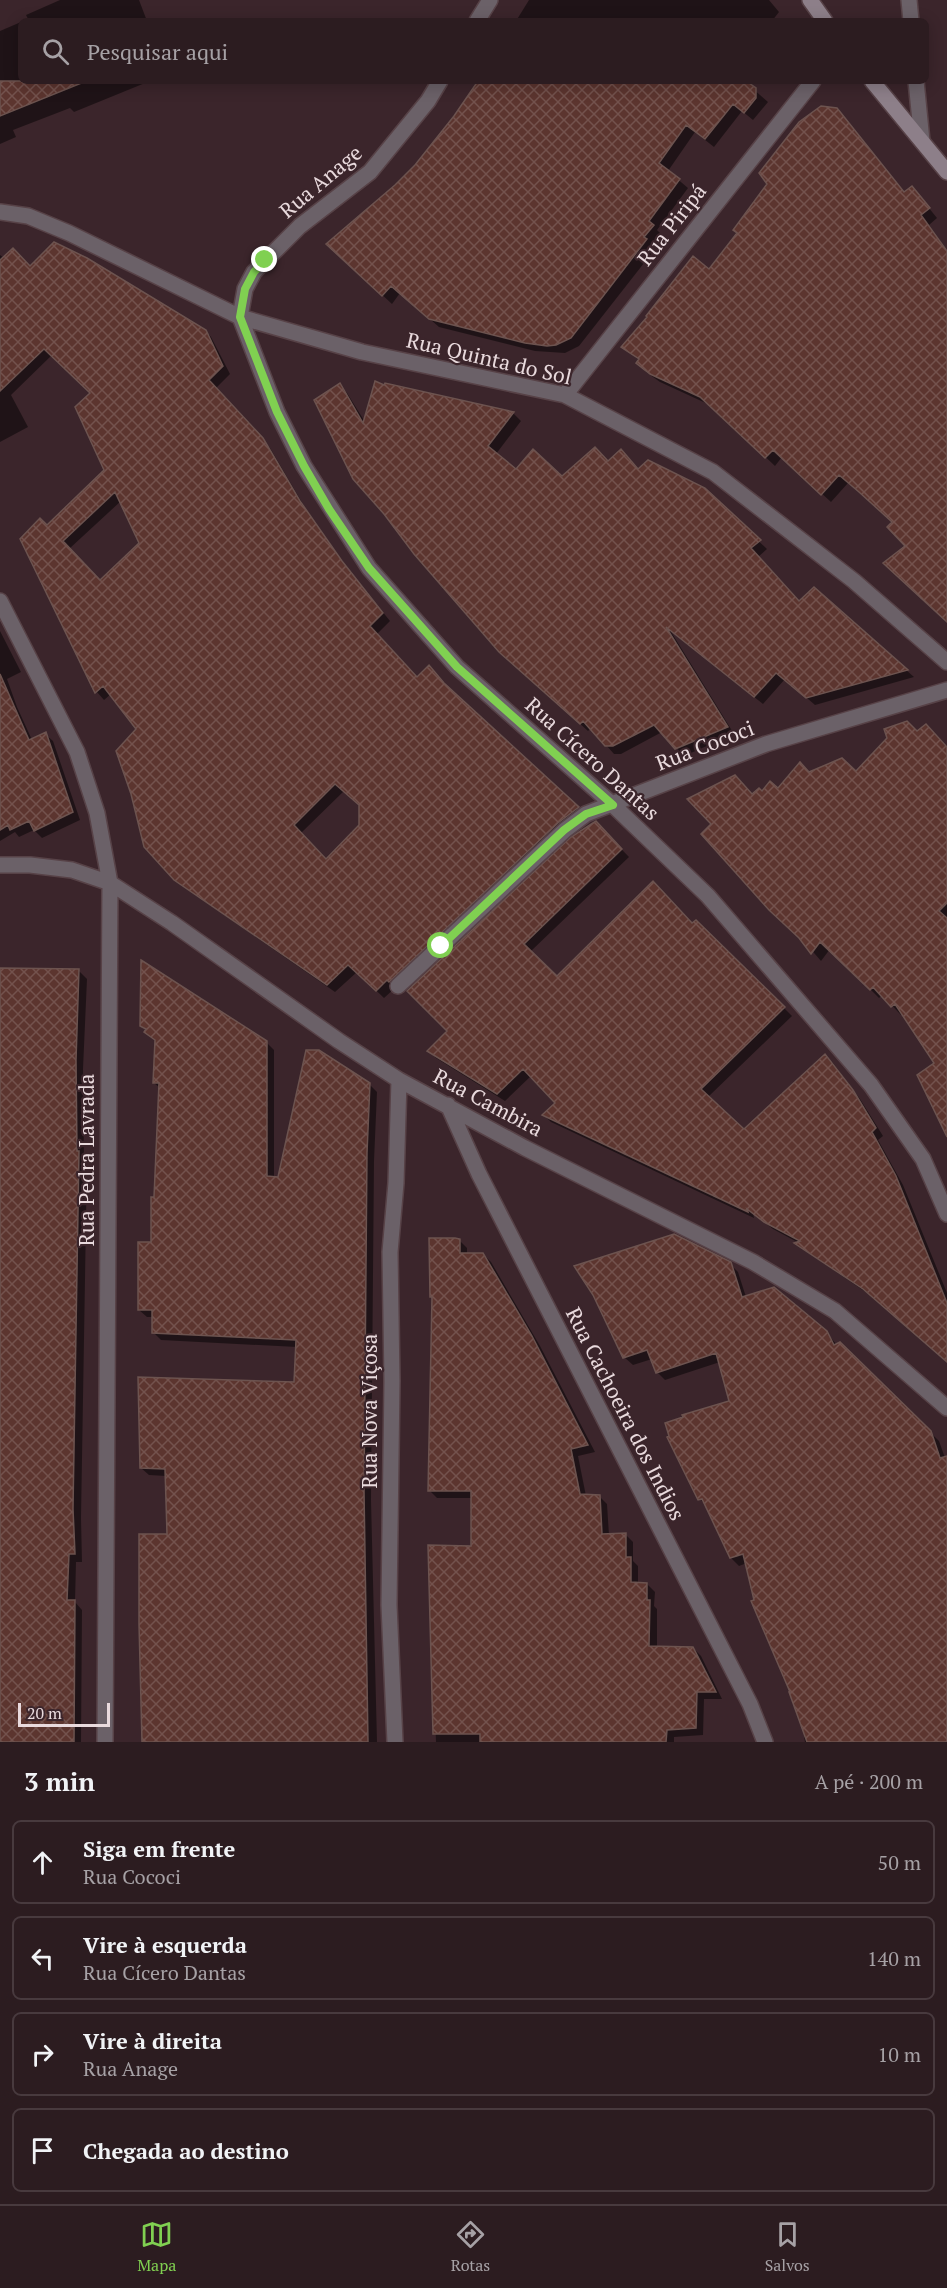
<!DOCTYPE html>
<html lang="pt">
<meta charset="utf-8">
<style>
:root{--surface:#2c1c20;--page:#342529;--text:#f1f3f6;--muted:#a6a1a5;--line:#483a3e;--accent:#80d051}
body{margin:0;font-family:"PT Serif",serif;background:var(--page);color:var(--text)}
.scale{position:absolute;left:18px;bottom:15px;width:92px;box-sizing:border-box;padding-left:6px;border:3px solid #e9dadd;border-top:0;font-size:16px;line-height:21px;white-space:nowrap;color:#e9dadd;-webkit-text-stroke:4px #3b252b;paint-order:stroke}
.stop{position:absolute;width:18px;height:18px;margin:-14px;border:4px solid #80d051;border-radius:50%;background:#fff}
.stop.end{background:#80d051;border-color:#fff;box-shadow:0 2px 6px #0008}
.list{margin:0;padding:0;list-style:none}
h2{display:flex;justify-content:space-between;align-items:center;height:78px;margin:0;padding:0 24px;font-size:26px}
h2 small{font-size:20px;font-weight:400;color:var(--muted)}
.list li{display:grid;grid-template-columns:39px 1fr auto;gap:18px;align-items:center;box-sizing:border-box;height:84px;margin:0 12px 12px;padding:0 12px;border:2px solid var(--line);border-radius:9px}
.list b{display:block;font-size:22px;white-space:nowrap}
.list p{margin:0;font-size:20px;white-space:nowrap;color:var(--muted)}
.list em{font-size:20px;font-style:normal;color:var(--muted)}
.icon{flex:none;width:33px;height:33px;fill:none;stroke:currentColor;stroke-width:2;stroke-linecap:round;stroke-linejoin:round}
.map{position:relative;flex:none;width:947px;height:1742px;overflow:hidden}
.search{position:absolute;background:var(--surface);box-shadow:0 3px 15px #0003;left:18px;right:18px;top:18px;height:66px;display:flex;align-items:center;gap:15px;box-sizing:border-box;padding:0 21px;border-radius:9px;color:var(--muted);font-size:22px}
.sheet{height:462px;background:var(--surface)}
nav{display:flex;justify-content:space-around;align-items:center;box-sizing:border-box;height:84px;border-top:2px solid var(--line);background:var(--surface);font-size:16px;color:var(--muted)}
nav a{display:grid;justify-items:center;gap:3px}
nav .on{color:var(--accent)}
.map>svg:first-child{display:block}
.shadow{fill:#0007;fill-rule:evenodd}
.building{fill:url(#building-cross-hatch);stroke:#6c534f;stroke-width:1.5;fill-rule:evenodd}
.lines{fill:none;stroke-linecap:round;stroke-linejoin:round}
.street-casing{stroke:#574247;stroke-width:18}
.secondary-casing{stroke:#574247;stroke-width:18}
.street{stroke:#6b6168;stroke-width:15}
.secondary{stroke:#8d7f89;stroke-width:15}
.route{stroke:#80d051;stroke-width:8}
.labels{text-anchor:middle;stroke-width:4.5;stroke-linejoin:round;paint-order:stroke}
.street-label{font-size:21px;fill:#e9dadd;stroke:#3b252b}
</style>
<div class="map">
<svg width="947" height="1742" viewBox="0 0 947 1742">
<defs>
<pattern id="building-cross-hatch" width="8" height="8" patternUnits="userSpaceOnUse" patternTransform="scale(1.5)"><rect width="8" height="8" fill="#5c352f"/><path d="M0 0l8 8M0 8l8-8" fill="none" stroke="#73524d"/></pattern>
</defs>
<rect width="100%" height="100%" fill="#3b252b"/>
<path class="shadow" d="M60,0H139L147,21H24L28,19L26,15Z
M529,0H769L779,12L772,21H516Z
M21,22V81H150L74,112L70,108L13,130L16,137L0,144V31Z
M480,81H744L768,102L753,120L742,111L714,147L695,132L668,171L688,188L657,230L661,234L652,246L655,249L579,346L565,353L535,351L439,327L400,293L392,304L336,252L416,166L455,117Z
M836,109L905,193L920,197L937,218L929,225L947,250V619L894,522L869,500L848,483L831,502L782,457L775,466L710,405L660,382L646,372L638,363L640,361L623,347L709,271Z
M0,255L4,258L30,268L203,328L211,337L230,374L216,388L270,448L307,511L349,570L390,621L376,635L417,678L448,689L585,816L384,998L357,972L335,992L184,887L175,879L138,729L111,694L104,700L97,692L22,539L47,527L106,471L92,393L52,355L11,395L28,427L0,442ZM121,501L141,544L100,582L69,549ZM344,791L360,805L361,826L326,861L301,833Z
M340,385L347,393L365,422L386,385L514,414L521,421L496,454L517,471L562,478L608,463L704,489L767,549L758,557L799,603L814,589L914,677L815,705L785,679L763,704L670,630L734,734L684,756L662,732L621,754H614L591,728L588,731L500,651Z
M0,631L21,672L7,679L17,707L32,740L45,734L53,741L80,820L42,838L34,830L19,837L15,832L0,841Z
M917,733L947,748V1137L938,1115L936,1064L903,1013L901,1015L882,995L879,998L830,949L821,961L802,939L753,795L778,790L809,774L856,773Z
M596,823L629,857L530,952L557,978L693,925L696,922L784,1008L792,1016L708,1097L744,1131L825,1056L833,1063L860,1099L883,1136L878,1140L903,1185L947,1293V1361L873,1297L804,1250L797,1243H799L773,1229L753,1213L754,1218L551,1122L544,1115L557,1103L531,1076L505,1101L436,1058L429,1051L449,1031Z
M0,969L79,971L87,979L83,1069L84,1158L87,1160L81,1518L82,1562H76L75,1602L82,1610L81,1742H0Z
M142,1025L266,1042L274,1050V1178L279,1179L369,1084L377,1092L374,1161L371,1500L377,1742H143L168,1535L166,1476L149,1475L141,1468L295,1384L297,1347L161,1340L153,1332L154,1317H147L139,1310L152,1244L160,1088L154,1083L157,1042Z
M459,1240L467,1248V1254H483L491,1262L540,1346L595,1452L578,1456L586,1496L600,1497L607,1504L609,1535L625,1534L633,1542V1561L638,1566V1584H647L655,1592L654,1606L657,1609V1647L693,1648L701,1656L722,1699H704L703,1735L674,1737V1742H436L429,1547L473,1548V1498H437L429,1490Z
M730,1264L738,1272L746,1297L826,1332L837,1345L840,1344L939,1441L945,1458H947V1631L943,1742H805L804,1737L807,1736L756,1602L747,1563L739,1566L731,1558L708,1507L700,1499L730,1402L720,1362L665,1380L657,1372L652,1359L633,1365L624,1357Z"/>
<path class="building" d="M0,81H84V82L0,116Z
M478,81H751L749,83L756,88V98L744,113L733,104L705,139L686,125L659,163L680,179L649,221L654,225L644,237L647,239L571,338L556,345L547,346L525,343L429,319L391,286L382,296L326,244L395,185L415,165L454,116Z
M821,106L837,108L904,192L912,186L930,208L921,215L947,251V622L883,563L905,546L887,527L892,522L859,492L839,475L821,495L773,450L765,458L700,397L650,374L636,363L639,359L621,347L647,317L646,316L693,256L709,269L737,233L733,230L767,184L759,173L799,122Z
M54,242L87,258L206,330L223,366L209,380L263,438L300,501L342,561L383,613L370,626L417,677L429,665L444,683L579,807L558,823L389,982L387,980L376,991L348,965L327,985L174,880L144,847L131,794L116,751L136,729L103,686L95,693L20,539L40,518L47,525L104,470L75,407L90,393L44,349L0,391V260L13,248L30,266ZM115,492L139,543L100,580L63,541ZM335,784L359,805V825L326,859L294,825Z
M375,381L384,385L385,383L514,412L488,446L516,469L533,449L562,476L595,447L608,461L621,449L638,469L648,460L705,488L761,540L751,548L799,601L814,587L908,670L806,698L776,673L754,697L666,627L728,727L675,749L654,725L613,746H605L583,721L580,724L499,652L414,554L384,514L353,479L314,400L340,383L363,423Z
M0,674L29,740L46,732L73,812L34,831L29,821L10,830L8,825L0,830Z
M907,721L917,731L926,724L947,747V903L939,911L947,918V1137L917,1075L934,1063L895,1004L891,1007L873,987L870,990L820,942L811,954L799,938L769,910L701,834L711,824L687,799L735,775L752,794L759,788L762,791L770,781L778,788L800,762L809,772L842,758L856,771L887,738L884,729Z
M596,821L622,849L524,944L557,976L653,881L692,923L696,920L785,1007L701,1089L744,1129L825,1054L853,1090L876,1128L872,1132L896,1176L947,1303V1362L863,1289L794,1243L800,1241L764,1222L747,1209L748,1212L542,1115L555,1103L523,1069L497,1094L427,1051L447,1031L407,991L571,837Z
M141,960L267,1041V1176L278,1177L306,1050H319L370,1083L367,1153L364,1491L368,1742H142L139,1624V1534H167L165,1469L140,1468L138,1377L294,1382L296,1340L152,1333V1310H138V1242H151V1197H154L159,1083H153L155,1040L144,1032L146,1029L140,1026Z
M0,968L79,969L76,1060L77,1151H79L73,1509L75,1554H69L67,1600H75L74,1742H0Z
M674,1234L731,1262L742,1297L774,1287L827,1331L834,1345L840,1342L931,1431L940,1458L947,1456V1742H807L789,1692H790L751,1601L754,1600L743,1554L730,1558L702,1499L698,1500L667,1437L669,1436L665,1423L683,1417L682,1415L729,1401L716,1353L656,1373L647,1350L623,1358L593,1295L574,1266Z
M429,1238H455L460,1239V1253H483L532,1336L588,1445L571,1449L580,1494L600,1495L602,1534L626,1533V1557H631V1582L647,1583V1600H650L649,1646L693,1647L716,1692H697L696,1728L667,1730L666,1742H480V1734H433L428,1545L471,1546V1491H428L432,1297H430Z"/>
<g class="lines">
<g class="street-casing">
<path id="street" d="M909,0L911,21
M477,21L490,0
M916,81L922,141
M0,212L28,216L69,233L240,317L362,352L565,395L713,472L854,581L947,662
M240,317L277,412L304,466L369,568L457,667L613,805L708,896L871,1085L923,1159L947,1214
M240,317L245,289L254,272L300,226L370,172L428,101L440,81
M565,395L813,81
M0,601L77,752L97,813L110,883L105,1742
M0,865H30L72,870L110,883L172,923L339,1041L399,1080L525,1148L753,1262L835,1311L947,1408
M398,986L565,830L586,814L766,744L947,690
M448,1105L479,1174L750,1704L765,1742
M395,1742L389,1605L392,1381L390,1252L396,1183L399,1080"/>
</g>
<g class="secondary-casing">
<path id="secondary" d="M810,0L825,21
M872,81L947,172"/>
</g>
<use href="#street" class="street"/>
<use href="#secondary" class="secondary"/>
</g>
<g class="lines">
<path class="route" d="M265,260L254,272L245,289L240,317L277,412L304,466L329,509L369,568L457,667L613,805L586,814L564,830L441,946"/>
</g>
<g class="labels">
<g class="street-label">
<text transform="translate(321 182) rotate(-40)" y="7">Rua Anage</text>
<text transform="translate(672 225) rotate(-52)" y="7">Rua Piripá</text>
<text transform="translate(489 359) rotate(13)" y="7">Rua Quinta do Sol</text>
<text transform="translate(705 746) rotate(-21)" y="7">Rua Cococi</text>
<text transform="translate(592 759) rotate(42)" y="7">Rua Cícero Dantas</text>
<text transform="translate(488 1103) rotate(28)" y="7">Rua Cambira</text>
<text transform="translate(87 1160) rotate(-90)" y="7">Rua Pedra Lavrada</text>
<text transform="translate(370 1411) rotate(-90)" y="7">Rua Nova Viçosa</text>
<text transform="translate(625 1414) rotate(63)" y="7">Rua Cachoeira dos Indios</text>
</g>
</g>
</svg>
<div class="scale">20 m</div>
<div class="stop" style="left:441px;top:946px"></div>
<div class="stop end" style="left:265px;top:260px"></div>
<div class="search"><svg class="icon" aria-label="search" viewBox="0 0 24 24"><circle cx="10" cy="10" r="6"/><path d="M15 15l6 6"/></svg>Pesquisar aqui</div>
</div>
<section class="sheet">
<h2>3 min<small>A pé · 200 m</small></h2>
<ul class="list">
<li><svg class="icon" aria-label="ahead" viewBox="0 0 24 24"><path d="M12 20V5M6 11l6-6 6 6"/></svg><div><b>Siga em frente</b><p>Rua Cococi</p></div><em>50 m</em></li>
<li><svg class="icon" aria-label="left" viewBox="0 0 24 24"><path d="M17 20v-9H6M10 6l-5 5 5 5"/></svg><div><b>Vire à esquerda</b><p>Rua Cícero Dantas</p></div><em>140 m</em></li>
<li><svg class="icon" aria-label="right" viewBox="0 0 24 24"><path d="M7 20v-9h11M14 6l5 5-5 5"/></svg><div><b>Vire à direita</b><p>Rua Anage</p></div><em>10 m</em></li>
<li><svg class="icon" aria-label="arrive" viewBox="0 0 24 24"><path d="M6 21V4h12l-3 4 3 4H6"/></svg><div><b>Chegada ao destino</b></div></li>
</ul>
</section>
<nav>
<a class="on"><svg class="icon" aria-label="map" viewBox="0 0 24 24"><path d="M3 6l6-2 6 2 6-2v14l-6 2-6-2-6 2zM9 4v14M15 6v14"/></svg>Mapa</a>
<a><svg class="icon" aria-label="directions" viewBox="0 0 24 24"><path d="M12 3l9 9-9 9-9-9zM9 14v-3h6M13 9l2 2-2 2"/></svg>Rotas</a>
<a><svg class="icon" aria-label="saved" viewBox="0 0 24 24"><path d="M7 4h10v16l-5-4-5 4z"/></svg>Salvos</a>
</nav>
